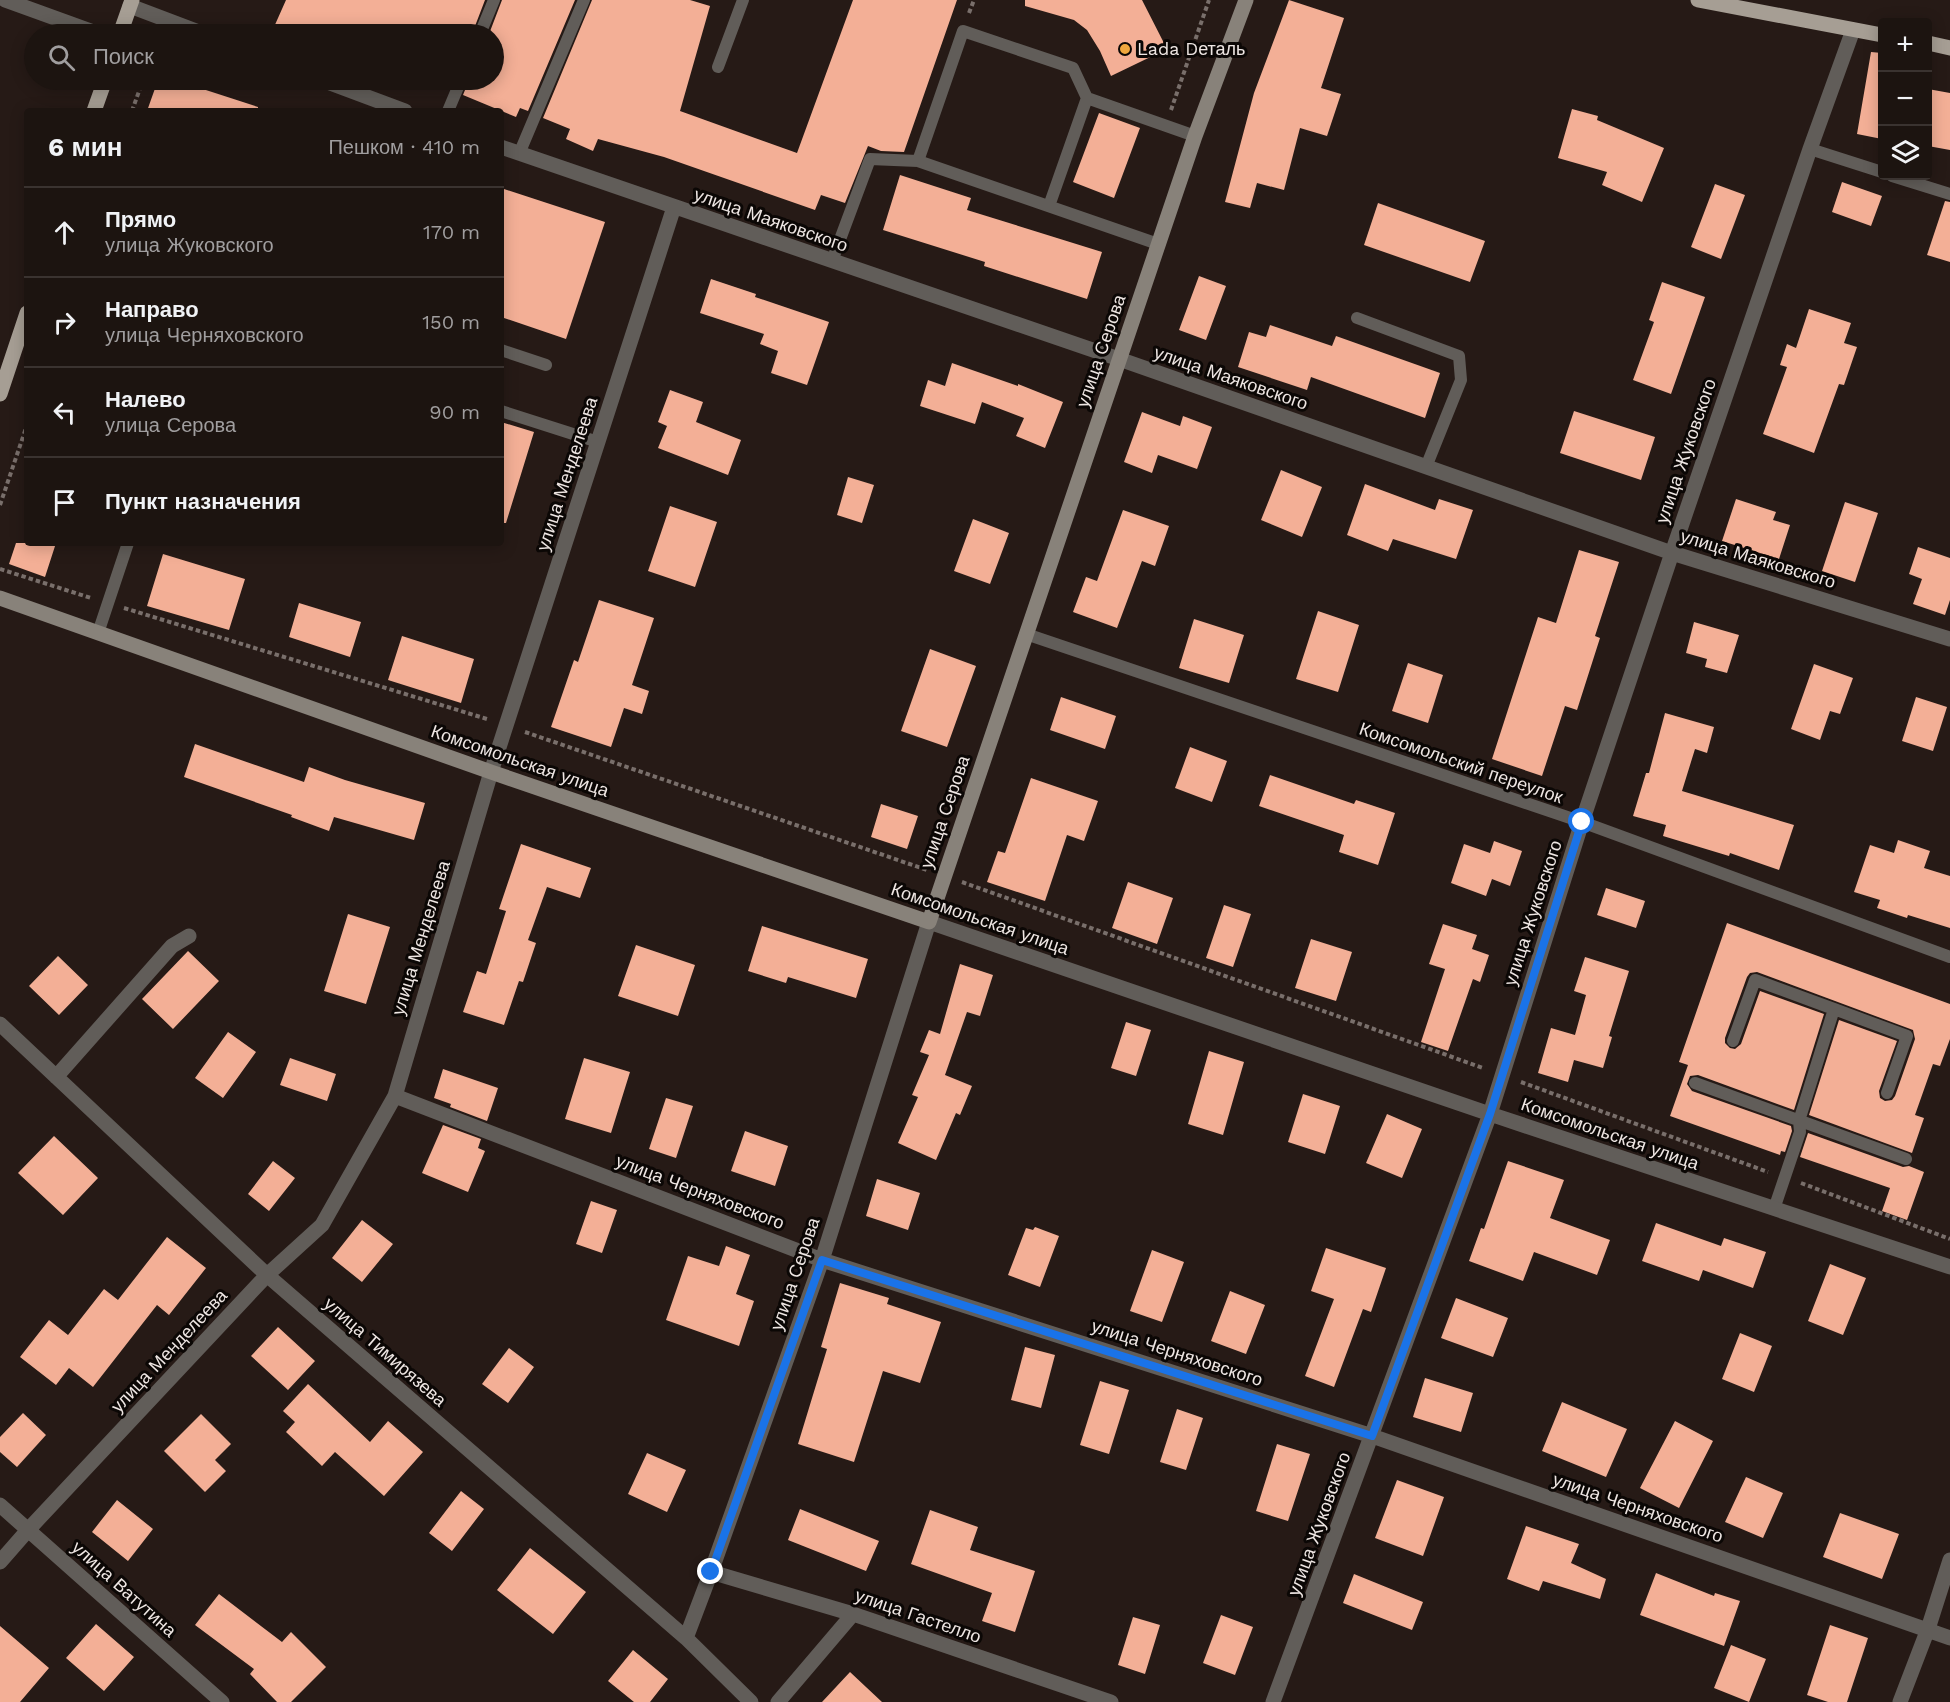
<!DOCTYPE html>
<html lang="ru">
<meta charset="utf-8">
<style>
:root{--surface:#1c1410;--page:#251d19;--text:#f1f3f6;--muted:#a09e9f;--line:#3a3330}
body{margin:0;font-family:"Work Sans",sans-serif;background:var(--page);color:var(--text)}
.controls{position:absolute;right:18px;top:18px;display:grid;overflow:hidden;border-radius:6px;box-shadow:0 3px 15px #0003}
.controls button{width:54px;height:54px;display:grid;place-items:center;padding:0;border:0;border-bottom:2px solid var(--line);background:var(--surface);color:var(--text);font:30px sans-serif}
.stop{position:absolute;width:18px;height:18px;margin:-14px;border:4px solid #1a73e8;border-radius:50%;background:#fff}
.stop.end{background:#1a73e8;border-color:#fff;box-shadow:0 2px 6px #0008}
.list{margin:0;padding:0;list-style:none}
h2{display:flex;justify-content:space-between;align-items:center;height:78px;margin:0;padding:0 24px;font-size:26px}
h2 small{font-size:20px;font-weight:400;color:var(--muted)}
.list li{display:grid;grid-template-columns:39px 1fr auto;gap:18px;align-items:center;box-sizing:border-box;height:90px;padding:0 24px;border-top:2px solid var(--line)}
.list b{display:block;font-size:22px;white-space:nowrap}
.list p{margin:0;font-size:20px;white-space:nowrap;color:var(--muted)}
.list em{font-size:20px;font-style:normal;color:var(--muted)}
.icon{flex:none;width:33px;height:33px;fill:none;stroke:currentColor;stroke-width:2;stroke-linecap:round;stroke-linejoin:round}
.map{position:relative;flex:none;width:1950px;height:1702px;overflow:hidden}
.search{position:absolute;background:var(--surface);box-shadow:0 3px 15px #0003;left:24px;top:24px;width:480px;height:66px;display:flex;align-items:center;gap:15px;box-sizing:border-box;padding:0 21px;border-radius:33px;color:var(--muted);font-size:22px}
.panel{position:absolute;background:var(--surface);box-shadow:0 3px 15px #0003;left:24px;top:108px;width:480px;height:438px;border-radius:6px}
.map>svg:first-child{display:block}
.building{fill:#f3af96}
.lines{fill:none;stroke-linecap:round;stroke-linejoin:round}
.path{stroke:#796f6b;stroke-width:4;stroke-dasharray:4.5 3;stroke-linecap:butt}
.service{stroke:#615d59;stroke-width:12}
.minor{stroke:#615d59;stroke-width:15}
.secondary{stroke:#88827a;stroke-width:15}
.primary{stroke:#a69e94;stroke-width:15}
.route{stroke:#1a73e8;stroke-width:8}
.poi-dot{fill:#efa73e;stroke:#0b0705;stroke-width:2}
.labels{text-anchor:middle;stroke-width:6;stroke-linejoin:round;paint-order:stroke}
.poi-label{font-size:18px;fill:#eee6e3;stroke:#0b0705;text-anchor:start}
.street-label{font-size:18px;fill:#eee6e3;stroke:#0b0705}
</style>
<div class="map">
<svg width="1950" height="1702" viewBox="0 0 1950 1702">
<rect width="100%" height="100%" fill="#261a16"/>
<path class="building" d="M286,0H485L472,34H291L274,27Z
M502,0H575L528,111L520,108L516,117L463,95L469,80H494V34H489Z
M592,0H690L710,6L680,111L797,153L853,0H957L904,152L881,151L868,146L845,203L821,195L815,210L664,157L598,139L593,151L566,139L570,129L543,118Z
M1025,0H1142L1167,49L1111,76L1100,51L1087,30L1074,20L1025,6Z
M1289,0L1344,18L1321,88L1341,94L1327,136L1300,128L1284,190L1257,183L1250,208L1225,202L1254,93Z
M1871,52L1882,53V139L1857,134Z
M158,80H175L258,107V111H147Z
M1928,89L1950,93V150L1928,146Z
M1572,109L1598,116L1597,120L1664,148L1642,202L1602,185L1607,172L1558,158Z
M1099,113L1140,128L1114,198L1073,182Z
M900,175L971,198L967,210L1102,252L1087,299L984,266L985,262L883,230Z
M1842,182L1882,196L1871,226L1832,212Z
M1715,184L1745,195L1721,259L1691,247Z
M501,188L605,222L566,339L501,317Z
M1945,201L1950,202V262L1927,255Z
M1378,203L1485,241L1470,282L1364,245Z
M1199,276L1226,286L1206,340L1179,330Z
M711,279L756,294L755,297L829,322L807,385L771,373L778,351L760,344L764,334L700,313Z
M1662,282L1705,297L1671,394L1633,380L1654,322L1649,320Z
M1809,309L1851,323L1844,343L1857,347L1844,385L1839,384L1814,453L1763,434L1787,367L1780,365L1787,344L1796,348Z
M1270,325L1332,346L1336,336L1440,373L1425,418L1311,377L1307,390L1238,367L1249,332L1266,337Z
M952,363L1018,386V384L1063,402L1045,448L1016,436L1024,418L982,402L975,424L920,406L928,380L945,386Z
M670,390L703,402L696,422L741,440L728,475L658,448L667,426L658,422Z
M1574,411L1655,437L1641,480L1560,453Z
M1142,412L1180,426L1183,416L1212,427L1197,469L1158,455L1152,473L1124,462Z
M501,422L534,432L506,523H501Z
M1281,470L1322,487L1302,537L1261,520Z
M848,477L874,485L862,523L837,515Z
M1365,484L1435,510L1439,499L1473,510L1456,559L1393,539L1388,551L1347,535Z
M1736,499L1776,512L1773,520L1790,525L1779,559L1722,541Z
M1845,502L1878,513L1855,582L1822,571Z
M670,506L717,522L695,587L648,571Z
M1123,510L1169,526L1155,566L1142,561L1117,628L1073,612L1086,577L1097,581Z
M973,519L1009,533L990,584L954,571Z
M16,543H56L45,577L9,564Z
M1918,547L1950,558V600L1945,615L1913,604L1922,579L1909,574Z
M1579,550L1619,562L1595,636L1600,638L1577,710L1565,706L1542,776L1492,759L1538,617L1556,623Z
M163,554L245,579L229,630L147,606Z
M599,600L654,618L632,685L649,691L642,714L624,708L611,747L551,727L574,660L578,662Z
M299,603L361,622L350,657L289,637Z
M1318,611L1359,625L1338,692L1296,679Z
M1194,619L1244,635L1229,683L1179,668Z
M1694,622L1739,635L1727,673L1705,667L1707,659L1686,653Z
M402,636L474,659L461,703L388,680Z
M930,649L976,666L947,747L901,731Z
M1408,663L1443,675L1428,723L1392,711Z
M1814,664L1853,678L1840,714L1830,711L1820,740L1791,729Z
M1061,697L1116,716L1105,749L1050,730Z
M1916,697L1947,707L1933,751L1902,741Z
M1665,713L1714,727L1707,753L1695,749L1682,791L1794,825L1779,870L1730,853L1729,856L1663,836L1666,825L1633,816L1646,773H1649Z
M195,744L304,782L309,767L345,780L425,803L414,840L334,817L329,831L291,817L292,815L184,777Z
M1190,747L1227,761L1212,802L1175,788Z
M1270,775L1354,804L1356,800L1395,813L1378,865L1339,852L1344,835L1259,806Z
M1031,778L1098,801L1084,841L1067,835L1045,901L987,882L998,851L1005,853Z
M881,804L918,816L907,849L871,837Z
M1898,840L1930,851L1924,868L1950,876V928L1908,915L1907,918L1877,908L1880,900L1854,892L1870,845L1894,853Z
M1494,841L1522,851L1510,886L1492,879L1486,896L1451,883L1464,844L1490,853Z
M521,844L591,868L580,898L547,887L528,940L536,943L523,982L519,981L504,1025L463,1012L477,971L486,974L506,911L499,909Z
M1128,882L1173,898L1157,944L1112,928Z
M1606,888L1645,901L1636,928L1597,915Z
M1224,905L1251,914L1233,967L1206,958Z
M348,914L390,927L366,1004L324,991Z
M1727,923L1950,1004V1039L1940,1066L1933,1064L1915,1115L1924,1118L1912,1153L1809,1115L1839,1020L1897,1041L1879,1091L1880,1098L1885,1101L1892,1100L1895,1096L1915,1039L1913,1030L1757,972L1750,973L1747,977L1725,1038V1043L1730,1048L1735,1049L1741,1044L1760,991L1824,1014L1794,1110L1698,1075L1690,1076L1687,1084L1692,1091L1791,1126L1792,1131L1785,1152L1781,1151L1780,1155L1670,1116L1688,1065L1679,1062Z
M1443,924L1477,935L1472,949L1489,955L1480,982L1473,979L1448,1051L1421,1042L1445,969L1429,964Z
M762,926L868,959L856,998L788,977L786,983L748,971Z
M1311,939L1352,952L1336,1001L1295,988Z
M636,945L695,965L678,1016L618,996Z
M188,951L219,981L173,1029L142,999Z
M58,956L88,985L59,1015L29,986Z
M1585,957L1629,971L1609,1036L1612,1037L1603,1068L1574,1060L1568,1082L1538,1073L1551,1028L1575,1035L1586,995L1574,991Z
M960,964L993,975L980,1016L967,1012L945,1075L972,1086L960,1115L956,1113L936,1160L898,1143L918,1097L912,1095L929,1055L920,1052L929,1030L940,1034Z
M1126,1022L1151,1030L1136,1076L1111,1068Z
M228,1032L256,1052L223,1098L195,1078Z
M1209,1051L1244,1062L1223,1135L1188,1124Z
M290,1058L336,1074L327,1101L280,1085Z
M584,1058L630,1072L611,1133L565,1119Z
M443,1069L498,1088L487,1121L450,1107L451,1104L434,1098Z
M1303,1094L1340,1106L1325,1154L1288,1142Z
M666,1098L693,1106L676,1158L649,1149Z
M1387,1114L1422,1129L1402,1178L1366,1163Z
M443,1125L481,1139L478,1148L485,1151L468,1192L422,1173Z
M745,1131L788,1146L775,1186L731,1171Z
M1808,1133L1903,1167L1909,1166L1924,1172L1907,1220L1882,1211L1890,1188L1800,1157Z
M54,1136L98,1178L63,1215L18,1173Z
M273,1161L295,1178L269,1211L248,1194Z
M1508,1161L1564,1180L1550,1218L1610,1240L1597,1275L1534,1252L1523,1281L1469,1261L1481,1228L1484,1229Z
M877,1179L920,1193L908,1230L866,1216Z
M591,1201L617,1210L602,1253L576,1244Z
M362,1220L393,1244L362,1282L332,1258Z
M1656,1223L1721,1246L1724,1238L1766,1252L1753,1288L1703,1270L1699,1281L1642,1261Z
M1035,1227L1059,1236L1040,1287L1008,1275L1026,1228L1033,1230Z
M167,1237L206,1268L169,1315L157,1305L93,1387L69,1368L56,1385L20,1357L49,1320L68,1335L104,1289L118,1300Z
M726,1246L750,1255L736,1294L754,1301L739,1346L666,1320L688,1256L719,1266Z
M1326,1248L1386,1268L1371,1312L1363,1309L1334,1387L1305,1376L1334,1299L1311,1291Z
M1152,1250L1184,1262L1162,1322L1130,1311Z
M1830,1264L1866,1278L1843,1335L1808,1321Z
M840,1283L889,1298L887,1304L941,1322L920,1383L883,1371L854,1462L798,1444L827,1349L821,1347Z
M1230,1291L1265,1305L1246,1354L1211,1341Z
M1456,1298L1508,1318L1493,1357L1441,1338Z
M278,1327L315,1361L288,1390L251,1356Z
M1740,1333L1772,1346L1754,1392L1722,1379Z
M1025,1347L1055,1355L1041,1408L1011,1400Z
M509,1348L534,1367L508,1403L482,1384Z
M1425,1378L1473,1393L1461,1432L1413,1417Z
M1100,1381L1129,1390L1109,1454L1080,1445Z
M308,1384L370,1442L388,1421L423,1452L384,1496L335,1452L322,1466L286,1432L295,1422L283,1411Z
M1562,1402L1627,1429L1606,1477L1542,1451Z
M1177,1409L1203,1418L1186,1470L1160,1462Z
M23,1413L46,1435L17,1467L0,1452V1437Z
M201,1414L231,1444L215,1460L226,1471L205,1492L164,1451Z
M1675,1421L1713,1441L1679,1508L1640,1488Z
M1277,1444L1310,1454L1288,1521L1256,1511Z
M647,1453L686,1470L667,1512L628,1494Z
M1746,1477L1783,1493L1763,1538L1725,1522Z
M1397,1480L1444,1497L1423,1556L1375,1538Z
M461,1491L484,1509L452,1551L429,1533Z
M117,1500L153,1529L128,1561L92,1532Z
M800,1509L879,1541L866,1571L788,1540Z
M930,1510L978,1527L970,1550L1035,1571L1015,1632L982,1621L992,1593L911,1564Z
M1840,1513L1899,1534L1882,1579L1823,1557Z
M1526,1526L1579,1544L1571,1563L1606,1579L1600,1599L1543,1581L1539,1591L1507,1579Z
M530,1548L586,1592L553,1634L497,1590Z
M1656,1573L1714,1596L1715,1593L1740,1601L1724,1646L1640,1615Z
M1354,1574L1423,1602L1412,1630L1343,1603Z
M219,1594L282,1642L291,1632L326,1667L291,1702H277L250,1674L254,1669L195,1625Z
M1221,1615L1253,1627L1235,1675L1203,1663Z
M1133,1617L1160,1625L1145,1674L1118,1665Z
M96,1624L134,1657L104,1691L66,1658Z
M1830,1625L1868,1638L1847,1702H1828L1807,1695Z
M0,1626L49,1668L20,1702H0Z
M1731,1645L1766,1659L1749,1702L1714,1688Z
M633,1650L668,1679L650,1702H634L608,1681Z
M850,1672L882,1702H822Z"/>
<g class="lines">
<path class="path" d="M969,13L974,0
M1171,110L1209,0
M132,111L143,80
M0,505L27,425
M0,569L91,598
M124,608L487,719
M525,732L927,870
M962,882L1483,1068
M1521,1082L1768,1172
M1801,1183L1950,1239"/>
<path class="service" d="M480,34L494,0
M718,67L743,0
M448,111L461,80
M1810,149L1882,172
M519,154L584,0
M918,161L963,31L1073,68L1087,98L1195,136
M1892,176L1950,194
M1049,206L1087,98
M832,261L870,159L918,161L1158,244
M1357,318L1459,356L1461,380L1426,467
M501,350L546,365
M501,411L598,442
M98,633L128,543
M1026,634L1582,822L1950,957
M1733,1041L1755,980L1834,1009
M1695,1083L1906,1159
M1774,1209L1800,1132L1799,1121L1834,1009L1907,1036L1887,1093"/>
<path class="minor" d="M5,0L99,34
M130,6L204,34
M322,80L405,111
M501,147L1119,359L1672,553L1950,639
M0,1024L267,1275L686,1638L751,1702
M56,1077L172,946L189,936
M395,1096L822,1260L1372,1436L1950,1638
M0,1505L222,1702
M0,1562L28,1530L267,1275L322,1225L395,1096L491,772L674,207
M711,1572L853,1614L1111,1702
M686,1638L711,1572L822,1260L929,922L1490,1114L1950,1267
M778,1702L853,1614
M1273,1702L1490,1114L1582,822L1672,553L1810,149L1853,30
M1900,1702L1928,1629L1950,1560"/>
<path class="secondary" d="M0,598L491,772L929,922L1195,136L1246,0"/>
<path class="primary" d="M1698,0L1882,35
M120,34L132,0
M1928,43L1950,48
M94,111L105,80
M0,394L27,313"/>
</g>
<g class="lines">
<path class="route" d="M711,1572L822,1260L1372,1436L1490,1114L1582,822"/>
</g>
<circle class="poi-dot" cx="1125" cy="49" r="6"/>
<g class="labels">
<g class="poi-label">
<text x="1137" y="55">Lada Dеталь</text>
</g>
<g class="street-label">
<text transform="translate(771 220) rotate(19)" y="6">улица Маяковского</text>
<text transform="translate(1101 351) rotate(-71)" y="6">улица Серова</text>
<text transform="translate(1231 378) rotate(19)" y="6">улица Маяковского</text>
<text transform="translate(1686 451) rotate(-71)" y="6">улица Жуковского</text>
<text transform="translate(567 474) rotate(-72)" y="6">улица Менделеева</text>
<text transform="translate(1758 559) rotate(17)" y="6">улица Маяковского</text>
<text transform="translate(520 761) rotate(19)" y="6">Комсомольская улица</text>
<text transform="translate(1461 763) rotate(19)" y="6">Комсомольский переулок</text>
<text transform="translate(945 812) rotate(-71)" y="6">улица Серова</text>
<text transform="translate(1533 913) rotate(-72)" y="6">улица Жуковского</text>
<text transform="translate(980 919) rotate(19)" y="6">Комсомольская улица</text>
<text transform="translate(421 938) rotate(-73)" y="6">улица Менделеева</text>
<text transform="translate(1610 1134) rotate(19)" y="6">Комсомольская улица</text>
<text transform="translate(700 1192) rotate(21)" y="6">улица Черняховского</text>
<text transform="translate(795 1274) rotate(-71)" y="6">улица Серова</text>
<text transform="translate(169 1351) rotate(-47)" y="6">улица Менделеева</text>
<text transform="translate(385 1352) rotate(41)" y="6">улица Тимирязева</text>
<text transform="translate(1177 1353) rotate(18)" y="6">улица Черняховского</text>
<text transform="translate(1638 1508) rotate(19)" y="6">улица Черняховского</text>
<text transform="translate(1319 1524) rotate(-70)" y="6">улица Жуковского</text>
<text transform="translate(124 1589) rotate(42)" y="6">улица Ватутина</text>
<text transform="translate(918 1616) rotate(19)" y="6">улица Гастелло</text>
</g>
</g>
</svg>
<div class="controls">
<button>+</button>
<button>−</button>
<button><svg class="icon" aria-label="layers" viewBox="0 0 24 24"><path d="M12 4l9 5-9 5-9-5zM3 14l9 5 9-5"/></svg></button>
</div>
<div class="stop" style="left:1582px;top:822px"></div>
<div class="stop end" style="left:711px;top:1572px"></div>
<div class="search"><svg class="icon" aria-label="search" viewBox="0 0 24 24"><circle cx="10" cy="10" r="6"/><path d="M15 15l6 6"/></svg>Поиск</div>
<section class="panel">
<h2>6 мин<small>Пешком · 410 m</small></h2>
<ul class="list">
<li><svg class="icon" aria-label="ahead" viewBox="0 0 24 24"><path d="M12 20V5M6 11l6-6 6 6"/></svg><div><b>Прямо</b><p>улица Жуковского</p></div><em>170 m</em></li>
<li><svg class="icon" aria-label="right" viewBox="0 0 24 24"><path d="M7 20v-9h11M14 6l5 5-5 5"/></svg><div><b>Направо</b><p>улица Черняховского</p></div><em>150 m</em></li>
<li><svg class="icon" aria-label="left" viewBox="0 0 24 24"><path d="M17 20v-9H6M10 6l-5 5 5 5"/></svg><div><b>Налево</b><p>улица Серова</p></div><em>90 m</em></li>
<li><svg class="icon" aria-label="arrive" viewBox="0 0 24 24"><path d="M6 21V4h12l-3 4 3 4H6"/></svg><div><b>Пункт назначения</b></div></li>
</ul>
</section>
</div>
